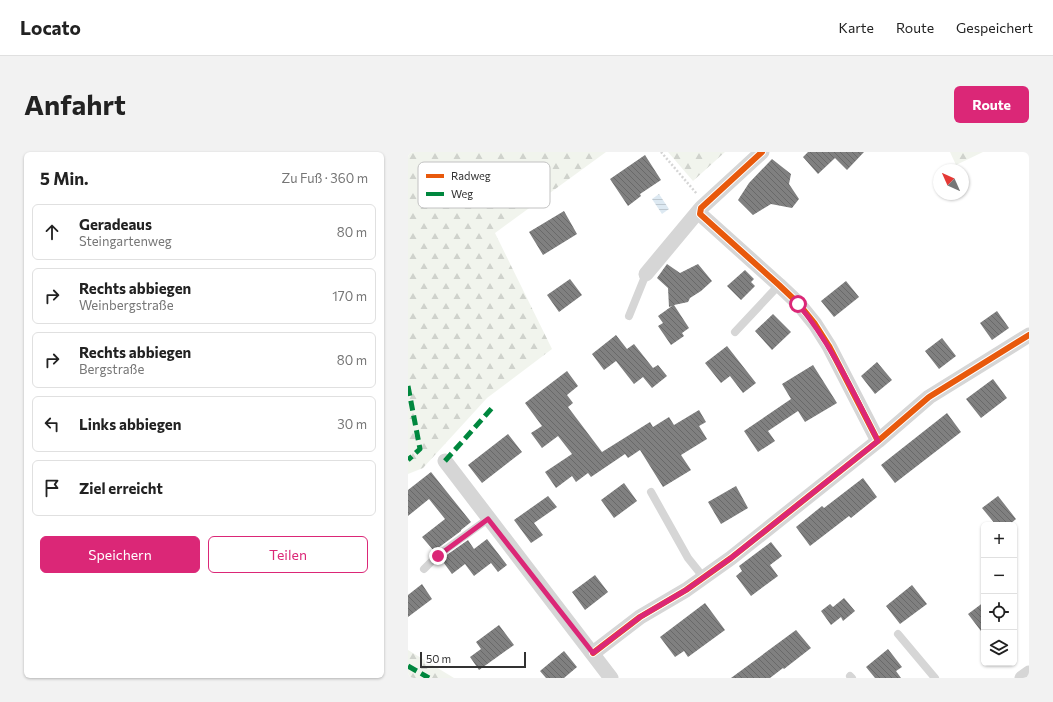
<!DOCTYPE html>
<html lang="de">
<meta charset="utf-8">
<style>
:root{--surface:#fff;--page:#f2f2f2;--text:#222;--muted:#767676;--line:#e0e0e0;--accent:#db2777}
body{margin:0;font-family:Commissioner,sans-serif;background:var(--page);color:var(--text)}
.controls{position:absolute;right:12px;bottom:12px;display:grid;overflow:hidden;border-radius:6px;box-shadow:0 1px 3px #0004}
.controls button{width:36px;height:36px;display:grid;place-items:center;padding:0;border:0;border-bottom:1px solid var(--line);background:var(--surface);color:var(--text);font:20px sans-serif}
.compass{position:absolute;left:525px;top:12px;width:36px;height:36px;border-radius:50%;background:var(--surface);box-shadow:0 1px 3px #0004;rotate:315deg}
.scale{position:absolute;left:12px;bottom:10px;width:106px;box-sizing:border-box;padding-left:4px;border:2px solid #323232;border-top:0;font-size:11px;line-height:14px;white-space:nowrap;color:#323232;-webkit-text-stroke:3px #fff;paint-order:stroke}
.stop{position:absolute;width:12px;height:12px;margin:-9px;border:3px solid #db2777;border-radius:50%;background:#fff}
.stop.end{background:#db2777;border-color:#fff;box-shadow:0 1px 4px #0008}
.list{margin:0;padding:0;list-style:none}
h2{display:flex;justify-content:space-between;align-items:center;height:52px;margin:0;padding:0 16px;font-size:17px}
h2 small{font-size:13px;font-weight:400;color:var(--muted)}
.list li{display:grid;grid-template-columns:26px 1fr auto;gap:12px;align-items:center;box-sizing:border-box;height:56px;margin:0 8px 8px;padding:0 8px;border:1px solid var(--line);border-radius:6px}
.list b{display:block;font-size:15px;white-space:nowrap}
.list p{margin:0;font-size:13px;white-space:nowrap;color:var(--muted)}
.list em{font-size:13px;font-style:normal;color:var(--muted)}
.actions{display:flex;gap:8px;padding:12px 16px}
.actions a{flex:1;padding:9px 0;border:1px solid var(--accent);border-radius:6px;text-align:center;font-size:14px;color:var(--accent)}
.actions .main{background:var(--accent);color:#fff}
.icon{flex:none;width:22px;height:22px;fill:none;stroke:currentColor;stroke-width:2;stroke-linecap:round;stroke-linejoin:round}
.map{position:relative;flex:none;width:621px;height:526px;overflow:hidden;border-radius:6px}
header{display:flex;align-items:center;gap:24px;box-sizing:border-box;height:56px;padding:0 20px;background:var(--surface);border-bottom:1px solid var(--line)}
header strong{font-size:19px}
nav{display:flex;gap:22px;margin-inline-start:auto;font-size:14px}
.intro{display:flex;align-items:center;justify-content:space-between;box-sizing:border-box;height:96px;padding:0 24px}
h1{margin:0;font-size:28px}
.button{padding:10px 18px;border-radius:6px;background:var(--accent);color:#fff;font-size:14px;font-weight:700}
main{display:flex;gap:24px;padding:0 24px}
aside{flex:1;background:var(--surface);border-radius:6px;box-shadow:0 1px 3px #0004}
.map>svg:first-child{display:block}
.forest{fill:url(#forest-firs)}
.water{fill:url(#water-rules)}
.building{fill:url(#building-back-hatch)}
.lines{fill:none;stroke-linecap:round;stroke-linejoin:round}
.path{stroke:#d5d5d5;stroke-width:2.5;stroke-dasharray:2 2;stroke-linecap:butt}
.service{stroke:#d6d6d6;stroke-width:8}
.minor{stroke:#d6d6d6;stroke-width:15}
.quiet{stroke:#00873e;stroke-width:5;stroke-dasharray:10 5;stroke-linecap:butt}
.cycleway-casing{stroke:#fff;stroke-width:8}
.cycleway{stroke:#e8590c;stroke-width:6}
.route{stroke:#db2777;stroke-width:5}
.key{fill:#fff;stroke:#c2c2c2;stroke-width:1}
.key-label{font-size:11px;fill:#323232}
</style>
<header>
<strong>Locato</strong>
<nav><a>Karte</a><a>Route</a><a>Gespeichert</a></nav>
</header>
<div class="intro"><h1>Anfahrt</h1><a class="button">Route</a></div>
<main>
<aside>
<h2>5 Min.<small>Zu Fuß · 360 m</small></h2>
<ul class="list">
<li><svg class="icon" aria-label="ahead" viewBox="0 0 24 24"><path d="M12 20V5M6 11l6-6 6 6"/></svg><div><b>Geradeaus</b><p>Steingartenweg</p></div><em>80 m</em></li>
<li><svg class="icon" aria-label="right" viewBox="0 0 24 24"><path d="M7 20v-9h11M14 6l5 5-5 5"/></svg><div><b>Rechts abbiegen</b><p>Weinbergstraße</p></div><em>170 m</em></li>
<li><svg class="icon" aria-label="right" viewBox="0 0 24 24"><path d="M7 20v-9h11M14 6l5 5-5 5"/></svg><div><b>Rechts abbiegen</b><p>Bergstraße</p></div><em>80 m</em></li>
<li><svg class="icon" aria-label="left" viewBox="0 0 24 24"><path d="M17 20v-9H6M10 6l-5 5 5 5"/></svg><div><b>Links abbiegen</b></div><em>30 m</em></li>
<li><svg class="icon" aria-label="arrive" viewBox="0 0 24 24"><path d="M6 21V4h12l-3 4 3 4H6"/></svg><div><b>Ziel erreicht</b></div></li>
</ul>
<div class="actions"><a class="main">Speichern</a><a>Teilen</a></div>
</aside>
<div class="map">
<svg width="621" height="526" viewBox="0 0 621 526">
<defs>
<pattern id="forest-firs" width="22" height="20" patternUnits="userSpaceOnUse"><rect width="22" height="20" fill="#f1f4ed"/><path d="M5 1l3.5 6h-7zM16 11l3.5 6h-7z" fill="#cfd2cc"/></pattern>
<pattern id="water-rules" width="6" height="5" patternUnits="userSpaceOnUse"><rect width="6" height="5" fill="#dde9f2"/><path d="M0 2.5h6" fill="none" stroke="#bec8d0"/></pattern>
<pattern id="building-back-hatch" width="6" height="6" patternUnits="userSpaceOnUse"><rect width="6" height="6" fill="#808080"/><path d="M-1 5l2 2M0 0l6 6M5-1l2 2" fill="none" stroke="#696969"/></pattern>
</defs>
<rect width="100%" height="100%" fill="#fff"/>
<path class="forest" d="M0,0H198L87,81L144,197L79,246L15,316L0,322Z
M260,0H317L285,29Z
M542,0H575L548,13Z
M0,498L46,526H0Z"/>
<path class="water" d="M251,42L261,57L254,62L244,47Z"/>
<path class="building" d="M400,0H456L439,18L427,6L410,22L395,5Z
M237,3L253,28L232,42L233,44L220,54L202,27Z
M364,7L383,22L381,32L391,47L384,56L363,52L345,63L330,48L341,31Z
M156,59L169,82L135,103L121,80Z
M259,112L272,121L290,112L304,129L293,139L282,146L280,150L266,153L281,176L274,181L276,184L263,193L250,174L255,171L250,164L264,154L261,155L260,136L249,126Z
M337,118L346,127L343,130L347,134L333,148L319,134Z
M162,127L174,143L151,160L139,143Z
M438,129L451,145L426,165L413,149Z
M589,159L601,176L584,188L572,171Z
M365,162L383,180L364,198L347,179Z
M208,183L219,197L226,192L245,216L250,213L259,224L244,236L235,225L226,232L208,209L196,218L184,202Z
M534,186L548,204L531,217L517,199Z
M319,194L348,231L335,241L322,224L313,231L297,211Z
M469,210L484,228L467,242L453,224Z
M405,213L429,251L397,270L390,259L360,279L367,289L350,300L336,279L383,247L374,232Z
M159,219L170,234L159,243L165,251L160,255L194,300L242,270L245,275L261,265L266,273L291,258L298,270L291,274L299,287L273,303L283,318L255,335L232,298L220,306L217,302L183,325L180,321L168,330L164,324L148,336L137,320L164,302L150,284L134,296L123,281L134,274L117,251Z
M585,227L599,246L573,266L558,247Z
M539,261L553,280L487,331L473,313Z
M100,282L114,300L74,331L60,313Z
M23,320L63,370L53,378V379L26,399L14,385L37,367L21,347L0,364V338Z
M455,326L469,345L443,366L441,364L402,394L388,375L414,354L416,356Z
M216,331L229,349L206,366L193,348Z
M328,334L340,356L313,372L300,350Z
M140,344L149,355L126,371L135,383L123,391L106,368Z
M590,344L608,367L601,373H588L574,356Z
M79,387L99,413L90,420L83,411L66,424L57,412L44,422L33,407L60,388L66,397Z
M363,390L374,404L362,413L370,424L343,444L328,424L334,419L331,414Z
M187,423L200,440L177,458L164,440Z
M14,432L24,447L0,465V443Z
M504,433L519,452L492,472L478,454Z
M436,446L447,459L435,469L433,465L423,473L413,459L422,452L425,455Z
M576,450V483L560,462Z
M297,451L317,478L280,505L276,499L267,505L252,485Z
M91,473L106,493L71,518L62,505L73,497L68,490Z
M388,478L403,496L376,517L375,516L362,526H323Z
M480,497L494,515L488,519L493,526H467L458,515Z
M156,499L169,515L156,526H138L132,519Z"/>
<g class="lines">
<path class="path" d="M253,0L289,42"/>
<path class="service" d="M221,164L238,122
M327,180L371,133
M243,340L280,406L296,426
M16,417L30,403L80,367
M490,482L527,526
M442,524L444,526"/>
<path class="minor" d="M354,0L293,56L292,62L371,133L390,151L407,172L421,194L470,289
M238,122L293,56
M37,309L203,526
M185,501L232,465L278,438L323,406L470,289L521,245L621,183
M614,526L621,521"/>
<path class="quiet" d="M0,234L12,297L0,308
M37,309L84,256
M0,514L21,526"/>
<g class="cycleway-casing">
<path id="cycleway" d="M354,0L293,56L292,62L371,133L390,151L407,172L421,194L470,289
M185,501L232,465L278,438L323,406L470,289L521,245L621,183"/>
</g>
<use href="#cycleway" class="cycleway"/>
</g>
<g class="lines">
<path class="route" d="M30,404L80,367L185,501L232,465L278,438L323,406L470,289C446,242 424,193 390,152"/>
</g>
<rect x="10" y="10" width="132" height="46" rx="6" class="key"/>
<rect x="18" y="22" width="18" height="4" fill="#e8590c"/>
<rect x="18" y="40" width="18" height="4" fill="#00873e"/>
<g class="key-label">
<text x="43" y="28">Radweg</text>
<text x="43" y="46">Weg</text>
</g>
</svg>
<div class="controls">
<button>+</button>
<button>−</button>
<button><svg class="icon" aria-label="locate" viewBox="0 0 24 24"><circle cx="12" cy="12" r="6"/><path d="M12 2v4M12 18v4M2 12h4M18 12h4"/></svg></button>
<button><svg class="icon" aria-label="layers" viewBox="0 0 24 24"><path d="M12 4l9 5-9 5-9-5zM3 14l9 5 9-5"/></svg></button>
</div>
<svg class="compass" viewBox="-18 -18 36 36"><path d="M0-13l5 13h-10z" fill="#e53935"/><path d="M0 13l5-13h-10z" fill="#767676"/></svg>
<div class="scale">50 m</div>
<div class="stop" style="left:390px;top:152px"></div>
<div class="stop end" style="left:30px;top:404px"></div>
</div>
</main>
